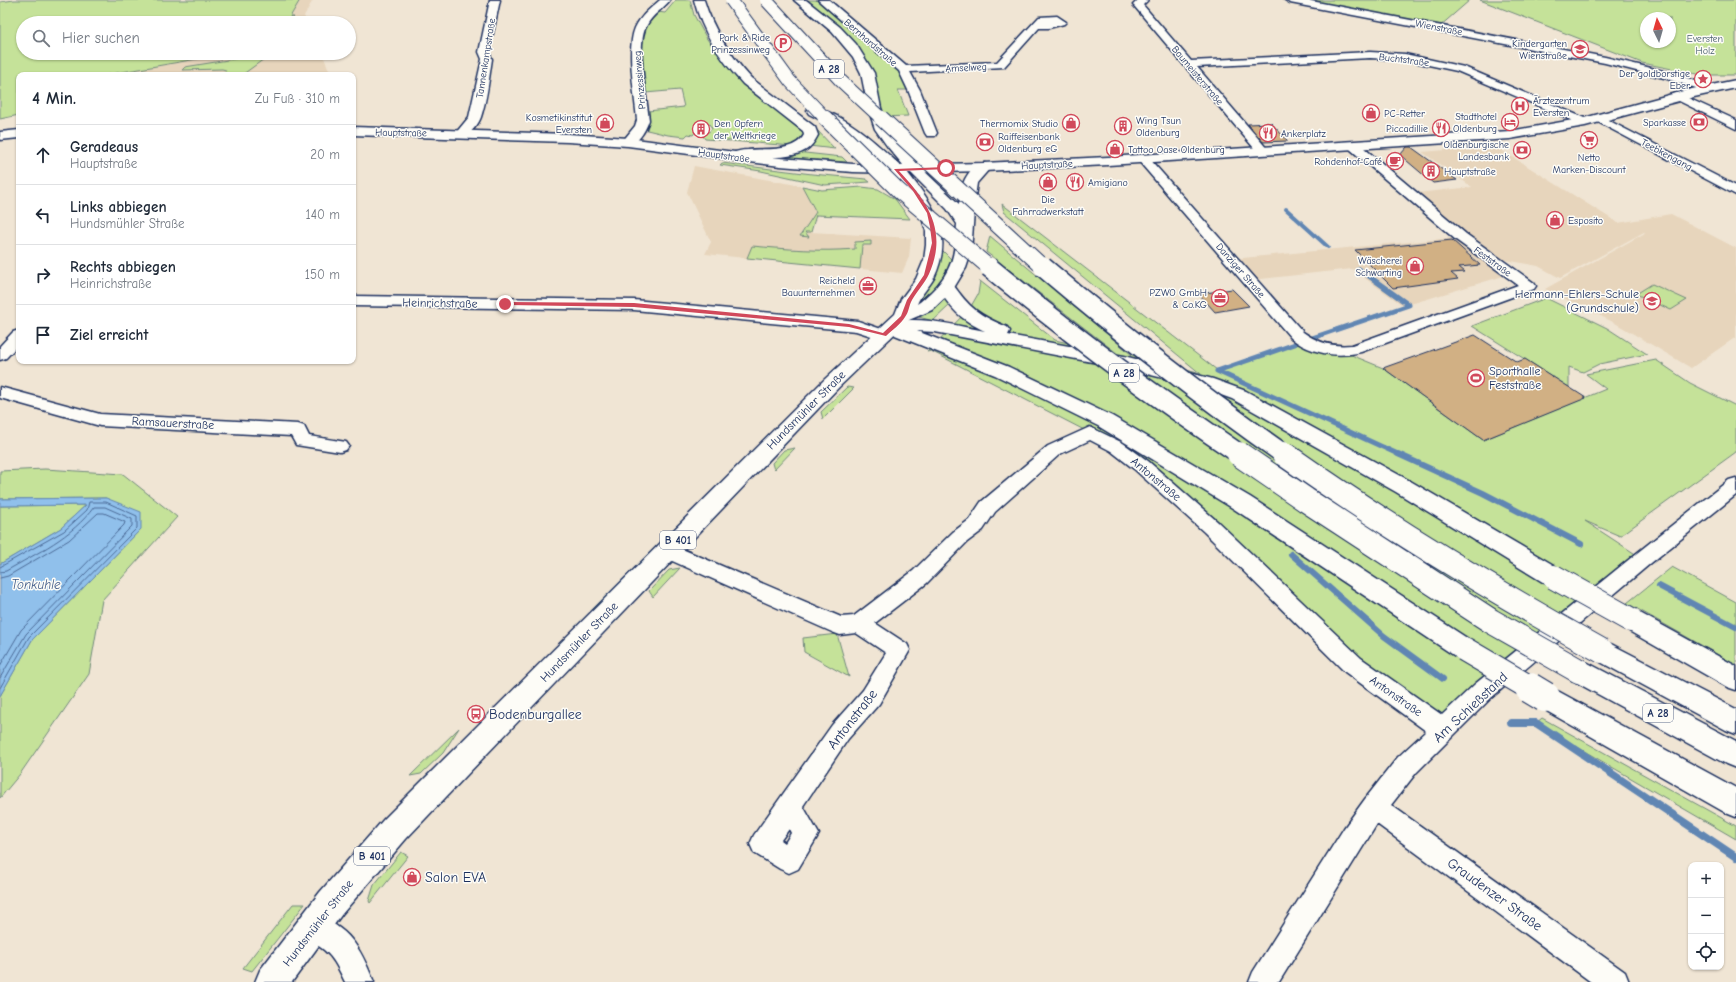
<!DOCTYPE html>
<html lang="de">
<meta charset="utf-8">
<style>
:root{--surface:#fff;--page:#f6f6f7;--text:#1f2937;--muted:#747a83;--line:#e0e1e3}
body{margin:0;font-family:"Comic Neue",sans-serif;background:var(--page);color:var(--text)}
.controls{position:absolute;right:12px;bottom:12px;display:grid;overflow:hidden;border-radius:8px;box-shadow:0 1px 3px #0004}
.controls button{width:36px;height:36px;display:grid;place-items:center;padding:0;border:0;border-bottom:1px solid var(--line);background:var(--surface);color:var(--text);font:20px sans-serif}
.compass{position:absolute;left:1640px;top:12px;width:36px;height:36px;border-radius:50%;background:var(--surface);box-shadow:0 1px 3px #0004;rotate:355deg}
.stop{position:absolute;width:12px;height:12px;margin:-9px;border:3px solid #d1495b;border-radius:50%;background:#fff}
.stop.end{background:#d1495b;border-color:#fff;box-shadow:0 1px 4px #0008}
.list{margin:0;padding:0;list-style:none}
h2{display:flex;justify-content:space-between;align-items:center;height:52px;margin:0;padding:0 16px;font-size:17px}
h2 small{font-size:13px;font-weight:400;color:var(--muted)}
.list li{display:grid;grid-template-columns:26px 1fr auto;gap:12px;align-items:center;box-sizing:border-box;height:60px;padding:0 16px;border-top:1px solid var(--line)}
.list b{display:block;font-size:15px;white-space:nowrap}
.list p{margin:0;font-size:13px;white-space:nowrap;color:var(--muted)}
.list em{font-size:13px;font-style:normal;color:var(--muted)}
.icon{flex:none;width:22px;height:22px;fill:none;stroke:currentColor;stroke-width:2;stroke-linecap:round;stroke-linejoin:round}
.map{position:relative;flex:none;width:1736px;height:982px;overflow:hidden}
.search{position:absolute;background:var(--surface);box-shadow:0 1px 3px #0004;left:16px;top:16px;width:340px;height:44px;display:flex;align-items:center;gap:10px;box-sizing:border-box;padding:0 14px;border-radius:22px;color:var(--muted);font-size:15px}
.panel{position:absolute;background:var(--surface);box-shadow:0 1px 3px #0004;left:16px;top:72px;width:340px;height:292px;border-radius:8px}
.map>svg:first-child{display:block}
.built{fill:#e7d5bc}
.green{fill:#c5e299;stroke:#70887c;fill-rule:evenodd}
.water{fill:#90c0eb;stroke:#6186b3}
.lines{fill:none;stroke-linecap:round;stroke-linejoin:round}
.shore{stroke:#4a6996;stroke-width:1}
.stream-far3{stroke:#6186b3;stroke-width:4}
.stream-far2{stroke:#6186b3;stroke-width:5}
.stream-far1{stroke:#6186b3;stroke-width:6}
.stream{stroke:#6186b3;stroke-width:8}
.building{fill:#d1b084;stroke:#1b2f5e}
.street-casing{stroke:#1b2f5e;stroke-width:3}
.secondary-casing{stroke:#1b2f5e;stroke-width:3}
.primary-casing{stroke:#1b2f5e;stroke-width:3}
.highway-casing{stroke:#1b2f5e;stroke-width:3}
.street{fill:#fdfcf7;fill-rule:evenodd}
.secondary{fill:#fdfcf7;fill-rule:evenodd}
.primary{fill:#fdfcf7;fill-rule:evenodd}
.highway{fill:#fdfcf7;fill-rule:evenodd}
.highway-bridge-far4-casing{stroke:#1b2f5e;stroke-width:14;stroke-linecap:butt}
.highway-bridge-far3-casing{stroke:#1b2f5e;stroke-width:17;stroke-linecap:butt}
.highway-bridge-far2-casing{stroke:#1b2f5e;stroke-width:22;stroke-linecap:butt}
.highway-bridge-far1-casing{stroke:#1b2f5e;stroke-width:26;stroke-linecap:butt}
.highway-bridge-casing{stroke:#1b2f5e;stroke-width:32;stroke-linecap:butt}
.highway-bridge-far4{stroke:#fdfcf7;stroke-width:12}
.highway-bridge-far3{stroke:#fdfcf7;stroke-width:15}
.highway-bridge-far2{stroke:#fdfcf7;stroke-width:19}
.highway-bridge-far1{stroke:#fdfcf7;stroke-width:24}
.highway-bridge{stroke:#fdfcf7;stroke-width:30}
.route{fill:#d1495b}
.labels{text-anchor:middle;stroke-width:3;stroke-linejoin:round;paint-order:stroke}
.far-street-label{font-size:10px;fill:#1b2f5e;stroke:#fdfcf7}
.far-poi-label{font-size:10px;fill:#1b2f5e;stroke:#fdfcf7;text-anchor:end}
.far-park-label{font-size:10px;fill:#465c6d;stroke:#fdfcf7}
.shield{fill:#fdfcf7;stroke:#5f6c8c;stroke-width:1}
.shield-label{font-size:11px;font-weight:bold;fill:#1b2f5e}
.poi-label{font-size:12px;fill:#1b2f5e;stroke:#fdfcf7;text-anchor:end}
.street-label{font-size:12px;fill:#1b2f5e;stroke:#fdfcf7}
.water-label{font-size:13px;font-style:italic;fill:#3e5a88;stroke:#fdfcf7}
.near-street-label{font-size:14px;fill:#1b2f5e;stroke:#fdfcf7}
.near-poi-label{font-size:14px;fill:#1b2f5e;stroke:#fdfcf7;text-anchor:start}
</style>
<div class="map">
<svg width="1736" height="982" viewBox="0 0 1736 982">
<rect width="100%" height="100%" fill="#f0e5d4"/>
<filter id="ink" filterUnits="userSpaceOnUse"><feTurbulence type="fractalNoise" baseFrequency=".025" numOctaves="2"/><feDisplacementMap in="SourceGraphic" scale="8" xChannelSelector="R" yChannelSelector="G"/><feConvolveMatrix kernelMatrix="1 2 1 2 8 2 1 2 1" color-interpolation-filters="sRGB"/></filter>
<g filter="url(#ink)">
<path class="built" d="M300,0H313L304,16L308,23H244L290,17Z
M231,53H322L331,75H105Z
M1495,146L1618,223L1671,214L1736,248V337L1691,368L1615,323L1545,289L1645,233L1644,232L1560,278L1538,266L1485,256L1510,274L1404,306L1352,269L1251,280L1232,259L1461,237L1408,194L1472,187L1422,152Z
M694,166L802,186L816,212L811,232L911,238L909,257L902,273L705,254L711,242L687,192Z"/>
<path class="green" d="M14,0H300L290,17H294L281,23H246L255,21L244,23H23V53H231L105,75H19V115L0,119V2Z
M676,0H690L694,15L707,39L736,78L802,128L804,133V138L793,146L705,139L702,135L710,131L712,128L709,124L703,123L693,135L688,134L685,137L668,135L647,130L648,111L684,107L680,90L645,93L639,38L644,25L658,12L665,13Z
M799,0H823L903,69L914,90H898L908,116L882,117L857,54Z
M1290,0H1470L1439,27Z
M1480,0H1736V75H1702L1642,63ZM1646,18H1670V42H1646Z
M264,54V59L242,75H222L226,70L222,69L182,70L185,67Z
M816,129L835,149L809,146L817,134Z
M796,152L842,157L847,162L773,157Z
M722,163L812,174L866,179L870,182L825,185L761,171L720,165Z
M802,186L822,190L862,187L878,189L895,199L910,219L816,215L811,232H805L809,237L800,236L816,212Z
M1002,204L1217,370L1305,342L1344,352L1383,368L1483,440L1606,389L1586,374L1656,360L1690,383L1736,406V452L1620,536L1585,521L1643,559L1444,730L1242,556L1090,433L931,351L927,352L970,308L978,294L980,281L1055,340L1118,354L986,252L990,236L1132,355L1201,374L1004,212Z
M871,241V245H862L860,269L747,258L752,246C786,249 820,252 855,249V242Z
M942,250L952,260C943,284 933,295 912,308C927,290 938,273 942,250Z
M1652,284L1687,300L1671,310L1636,294Z
M945,297L950,305L933,321L919,317Z
M1546,298L1607,328L1647,354L1599,364L1583,372L1569,367V387L1472,326Z
M847,387L854,388L823,419L821,412Z
M795,448L774,470L772,463L784,450Z
M45,469L123,474L177,517L102,600L89,674L20,774L0,798V696L32,640L141,529L106,498L0,499V471Z
M86,505L61,528L0,564V506Z
M1672,567L1736,602V665L1627,603Z
M680,568L653,597L649,591L669,570Z
M837,634L849,677L804,652L803,638Z
M1542,718L1736,826V839L1536,723Z
M459,728L443,753L421,774L410,776Z
M401,852L408,856L370,903L369,901L374,885Z
M293,904H305L252,971L243,968Z"/>
<path class="water" d="M106,498L141,512V529L32,640L0,696V564L61,528L86,505L0,506V499Z"/>
<g class="lines">
<path class="shore" d="M0,567L64,531L87,510L89,502H106L137,516V528L29,637L0,688
M0,572L6,571C37,553 72,537 94,507H105L132,519V526L26,634L0,678
M0,578L8,576L69,540L98,513H104L125,522L124,525L21,630L0,666"/>
<path class="stream-far3" d="M1286,209L1328,247"/>
<path class="stream-far2" d="M1312,338L1409,305L1359,269
M1217,371L1400,455
M1217,371L1295,344"/>
<path class="stream-far1" d="M1398,454L1483,493L1581,544
M1291,554L1384,636L1443,679
M1659,586L1736,627"/>
<path class="stream" d="M1511,723H1536L1736,857"/>
</g>
<path class="building" d="M1271,123L1287,140L1288,141L1263,142L1248,124Z
M1407,147H1411L1457,180L1433,183L1400,155Z
M1452,240L1480,265L1459,267L1465,272L1451,273L1458,279L1393,288L1355,250Z
M1232,289L1249,306L1215,312L1199,294Z
M1475,335L1517,362L1525,359L1586,398L1483,440L1383,368Z"/>
<g class="lines">
<g class="street-casing">
<path id="street" d="M490,0H500L489,52L492,59C489,78 487,99 481,117C478,126 466,139 457,137L455,134L469,117L482,59L479,52Z
M660,0H670C663,9 652,15 647,25C635,44 647,97 649,120C646,130 636,148 624,145L622,142L635,126L637,120C635,96 626,49 635,28C640,16 651,8 660,0Z
M818,0H829L906,66L997,62L1039,17L1057,16L1066,22L1064,24L1049,28H1039L1004,67L910,72L920,90L937,133L935,136H927L925,133L908,90L899,71Z
M1138,0H1148L1143,5L1191,61L1370,52L1405,54L1464,67L1589,120L1591,122L1589,124H1581L1457,71L1405,60L1370,58L1197,67L1269,151L1267,154H1259L1135,7L1133,5Z
M1285,0H1306L1605,57L1672,73L1713,87L1715,89L1709,92L1664,78L1605,63L1290,3Z
M1677,93L1736,120V129L1673,98L1671,96L1673,94Z
M1598,115L1736,186V195L1594,120L1592,118L1594,116Z
M1354,142L1358,143L1466,234L1534,283L1536,286L1534,289L1361,352C1337,358 1311,354 1291,338L1137,159L1139,156H1147L1303,332C1318,343 1333,347 1352,345L1518,285L1456,240L1350,149L1348,146L1350,143Z
M353,296L634,300L858,321L890,332L892,335L890,338L884,340L856,331L634,310L353,306Z
M19,330V344L6,358L0,360V346L13,332Z
M0,387L100,414L298,424L304,426L309,436L346,442L349,446L346,450L340,452L296,445L291,436L100,426L0,398Z
M1090,427L1123,443L1148,461L1218,522L1361,658L1442,715L1475,684L1637,553L1729,480L1736,478V495L1651,563L1491,698L1416,773L1391,805L1625,972L1629,982H1591L1377,824L1279,982H1249L1253,972L1344,828L1365,799L1398,757L1426,731L1345,672L1204,532L1134,469L1111,451L1090,440L1060,454L995,512L983,530L967,542L927,583L875,623L907,644L910,650L879,704L848,739L803,806L819,834L798,869L789,873L780,869L754,853L750,844L754,835L832,725L863,690L886,653L856,633L840,635L832,632L661,556L658,551L661,546L668,543L675,546L841,617L854,616L913,571L953,532L969,520L981,502L1048,446ZM789,829L791,833L785,843L781,840Z
M312,913C350,929 359,945 374,982H345C339,970 334,958 324,950C312,940 305,943 298,927L302,917Z"/>
</g>
<g class="secondary-casing">
<path id="secondary" d="M1736,80V88L1694,97L1585,126L1510,139L1108,165L984,171L896,173L853,172L780,166L628,146L568,142L353,135V127L568,134L628,138L780,158L853,164L896,165L984,163L1108,157L1510,131L1584,118L1687,90Z
M19,130V138L0,140V132Z"/>
</g>
<g class="primary-casing">
<path id="primary" d="M984,163L989,164L991,167L977,183L975,197L971,253L966,268L952,291L932,310L909,320L839,387L484,757L406,839L342,914L292,982H255L260,970L320,892L384,819L825,379L895,314L901,299L916,279L924,260L926,245V231L922,218L910,195L889,169L891,166C902,163 908,173 914,181C939,212 952,240 934,278C929,287 921,294 917,304C922,301 926,296 931,292C953,271 955,253 957,224L947,209L907,169L909,166L914,165L919,166L959,204C960,188 966,167 984,163Z"/>
</g>
<g class="highway-casing">
<path id="highway" d="M694,0H704C713,30 730,55 751,78L815,127L818,135C815,141 812,146 806,150C790,160 766,156 747,158C741,159 736,162 729,160L727,157L729,154C735,152 741,150 748,150C765,148 794,153 804,135L803,131L743,84C720,59 702,32 694,0Z
M794,0H806L840,27L856,44L874,73L881,108L889,129L919,166L921,169L919,172L914,173L909,172L887,146L875,129L868,108L861,73L853,57L832,32Z
M814,107C848,116 876,143 901,166L903,169L901,172L896,173L891,172L844,132L809,114L807,111L809,108Z
M946,282L952,283C970,309 979,315 1007,327L1010,331L1008,335L1124,356L1213,379L1246,391L1412,482L1562,570L1566,577L1562,584L1554,586L1546,584L1396,492L1232,399L1199,387L1123,368L935,332L917,331L1009,367L1112,416L1250,497L1473,642L1477,649L1473,656L1464,660L1455,656L1234,509L1098,426L995,375L895,335L893,332L886,331L883,327L886,323C918,315 953,325 985,331C961,320 951,309 937,287L940,283Z
M1631,610L1640,613L1736,666V690L1727,687L1622,627L1619,620L1622,613Z
M1602,640L1611,644L1736,709V734L1726,730L1593,658L1589,651L1593,644Z
M1579,660L1588,663L1736,741V768L1726,764L1570,679L1566,671L1570,663Z
M1545,686L1554,689L1736,788V817L1726,813L1536,705L1532,697L1536,689Z"/>
</g>
<use href="#street" class="street"/>
<use href="#secondary" class="secondary"/>
<use href="#primary" class="primary"/>
<use href="#highway" class="highway"/>
<g class="highway-bridge-far4-casing">
<path id="highway-bridge-far4" d="M731,0L790,81L826,119
M766,0L840,80L882,119"/>
</g>
<g class="highway-bridge-far3-casing">
<path id="highway-bridge-far3" d="M825,118L899,191L990,268
M881,118L1044,268"/>
</g>
<g class="highway-bridge-far2-casing">
<path id="highway-bridge-far2" d="M989,267C1070,334 1154,396 1241,455
M1043,267C1121,333 1201,396 1285,455"/>
</g>
<g class="highway-bridge-far1-casing">
<path id="highway-bridge-far1" d="M1239,454L1306,500L1491,621L1579,671
M1284,454C1385,525 1494,591 1602,651
M1554,577L1631,620
M1464,649L1532,689"/>
</g>
<g class="highway-bridge-casing">
<path id="highway-bridge" d="M1530,688L1545,697"/>
</g>
<use href="#highway-bridge-far4" class="highway-bridge-far4"/>
<use href="#highway-bridge-far3" class="highway-bridge-far3"/>
<use href="#highway-bridge-far2" class="highway-bridge-far2"/>
<use href="#highway-bridge-far1" class="highway-bridge-far1"/>
<use href="#highway-bridge" class="highway-bridge"/>
</g>
</g>
<path class="route" d="M946,167L948,169L899,171C928,202 948,231 929,274C925,283 917,291 912,300C909,305 909,312 905,317C901,324 892,330 886,336L849,327L634,307L505,305L502,304L505,302L634,303L849,324L883,333L901,316L907,300L924,275L932,243L930,227L927,213L913,191L894,169Z"/>
<defs>
<g id="parking-ring" transform="scale(0.9)"><circle r="9.5" fill="#fdfcf7" stroke="#d1495b" stroke-width="1.5"/><path d="M-3.5-5.5H1a3.5 3.5 0 0 1 0 7H-1V5.5H-3.5ZM-1-3.4V-.6H.8a1.4 1.4 0 0 0 0-2.8Z" fill="#d1495b"/></g>
<g id="school-ring" transform="scale(0.9)"><circle r="9.5" fill="#fdfcf7" stroke="#d1495b" stroke-width="1.5"/><path d="M0-5L7-2L0 1L-7-2ZM-4 1L0 2.5L4 1V4Q0 6-4 4Z" fill="#d1495b"/></g>
<g id="sight-ring" transform="scale(0.9)"><circle r="9.5" fill="#fdfcf7" stroke="#d1495b" stroke-width="1.5"/><path d="M0-6L1.8-2.2L6-1.7L2.9 1.2L3.7 5.4L0 3.3L-3.7 5.4L-2.9 1.2L-6-1.7L-1.8-2.2Z" fill="#d1495b"/></g>
<g id="hospital-ring" transform="scale(0.9)"><circle r="9.5" fill="#fdfcf7" stroke="#d1495b" stroke-width="1.5"/><path d="M-5-5h3v3.5h4V-5h3V5h-3V1.5h-4V5h-3Z" fill="#d1495b"/></g>
<g id="shop-ring" transform="scale(0.9)"><circle r="9.5" fill="#fdfcf7" stroke="#d1495b" stroke-width="1.5"/><path d="M-5-2.5h2.3a2.7 3.5 0 0 1 5.4 0H5L5.5 6h-11ZM-1.5-2.5h3a1.5 2.3 0 0 0-3 0Z" fill="#d1495b"/></g>
<g id="hotel-ring" transform="scale(0.9)"><circle r="9.5" fill="#fdfcf7" stroke="#d1495b" stroke-width="1.5"/><path d="M-6-4.5h1.5V1H6V5H4.5V3h-9V5H-6ZM-4 0a1.8 1.8 0 1 1 3.6 0ZM.5 0V-2.5h3Q6-2.5 6 0Z" fill="#d1495b"/></g>
<g id="bank-ring" transform="scale(0.9)"><circle r="9.5" fill="#fdfcf7" stroke="#d1495b" stroke-width="1.5"/><path d="M-6-4H6V4H-6ZM0-2.3a2.3 2.3 0 1 0 0 4.6a2.3 2.3 0 1 0 0-4.6Z" fill="#d1495b"/></g>
<g id="building-ring" transform="scale(0.9)"><circle r="9.5" fill="#fdfcf7" stroke="#d1495b" stroke-width="1.5"/><path d="M-4-6H4V6H1V3H-1V6H-4ZM-2.5-4.3h1.7v1.8h-1.7ZM.8-4.3h1.7v1.8H.8ZM-2.5-1h1.7V.8h-1.7ZM.8-1h1.7V.8H.8Z" fill="#d1495b"/></g>
<g id="restaurant-ring" transform="scale(0.9)"><circle r="9.5" fill="#fdfcf7" stroke="#d1495b" stroke-width="1.5"/><path d="M-5-6h1v4h1v-4h1v4h1v-4h1v5L-1.5 .5V6h-2V.5L-5-1ZM5-6V6H3V1.5H1.5Q1.5-4 5-6Z" fill="#d1495b"/></g>
<g id="supermarket-ring" transform="scale(0.9)"><circle r="9.5" fill="#fdfcf7" stroke="#d1495b" stroke-width="1.5"/><path d="M-6-5.5h2.5l.6 2H6L4.5 2H-2.5L-4.4-4H-6ZM-1.5 3.2a1.3 1.3 0 1 0 .1 0ZM3 3.2a1.3 1.3 0 1 0 .1 0Z" fill="#d1495b"/></g>
<g id="cafe-ring" transform="scale(0.9)"><circle r="9.5" fill="#fdfcf7" stroke="#d1495b" stroke-width="1.5"/><path d="M-5.5-4.5H6V0H3Q3 3.5 0 3.5H-2.5Q-5.5 3.5-5.5 0ZM3-3.2v2h1.7v-2ZM-6 4.5H4V6H-6Z" fill="#d1495b"/></g>
<g id="office-ring" transform="scale(0.9)"><circle r="9.5" fill="#fdfcf7" stroke="#d1495b" stroke-width="1.5"/><path d="M-6-3h4V-5.5h4V-3h4V5H-6ZM-1-4.5V-3h2v-1.5ZM-6 0V1H6V0Z" fill="#d1495b"/></g>
<g id="stadium-ring" transform="scale(0.9)"><circle r="9.5" fill="#fdfcf7" stroke="#d1495b" stroke-width="1.5"/><path d="M0-5a6.5 5 0 1 0 0 10a6.5 5 0 1 0 0-10ZM-3.5-1.8h7v3.6h-7Z" fill="#d1495b"/></g>
<g id="bus-ring" transform="scale(0.9)"><circle r="9.5" fill="#fdfcf7" stroke="#d1495b" stroke-width="1.5"/><path d="M-5-6H5V4H4V6H2V4H-2V6H-4V4H-5ZM-3.5-4V0h7V-4ZM-3.5 1.2v1.5H-2V1.2ZM2 1.2v1.5H3.5V1.2Z" fill="#d1495b"/></g>
</defs>
<g fill-rule="evenodd">
<use href="#parking-ring" x="783" y="43"/>
<use href="#school-ring" x="1580" y="49"/>
<use href="#sight-ring" x="1703" y="79"/>
<use href="#hospital-ring" x="1520" y="106"/>
<use href="#shop-ring" x="1371" y="113"/>
<use href="#hotel-ring" x="1510" y="122"/>
<use href="#bank-ring" x="1699" y="122"/>
<use href="#shop-ring" x="605" y="123"/>
<use href="#shop-ring" x="1071" y="123"/>
<use href="#building-ring" x="1123" y="126"/>
<use href="#restaurant-ring" x="1441" y="128"/>
<use href="#building-ring" x="701" y="129"/>
<use href="#restaurant-ring" x="1268" y="133"/>
<use href="#supermarket-ring" x="1589" y="140"/>
<use href="#bank-ring" x="985" y="142"/>
<use href="#shop-ring" x="1115" y="149"/>
<use href="#bank-ring" x="1522" y="150"/>
<use href="#cafe-ring" x="1395" y="161"/>
<use href="#building-ring" x="1431" y="171"/>
<use href="#shop-ring" x="1048" y="182"/>
<use href="#restaurant-ring" x="1075" y="182"/>
<use href="#shop-ring" x="1555" y="220"/>
<use href="#shop-ring" x="1415" y="266"/>
<use href="#office-ring" x="868" y="286"/>
<use href="#office-ring" x="1220" y="298"/>
<use href="#school-ring" x="1652" y="301"/>
<use href="#stadium-ring" x="1476" y="378"/>
<use href="#bus-ring" x="476" y="714"/>
<use href="#shop-ring" x="412" y="877"/>
</g>
<g class="labels">
<g class="far-street-label">
<text transform="translate(1439 27) rotate(11)" y="4">Wienstraße</text>
<text transform="translate(871 42) rotate(41)" y="4">Bernhardstraße</text>
<text transform="translate(485 58) rotate(-81)" y="4">Tannenkampstraße</text>
<text transform="translate(1404 59) rotate(7)" y="4">Buchtstraße</text>
<text transform="translate(966 67) rotate(-3)" y="4">Amselweg</text>
<text transform="translate(1198 75) rotate(50)" y="4">Baumeisterstraße</text>
<text transform="translate(639 80) rotate(-95)" y="4">Prinzessinweg</text>
<text transform="translate(401 132) rotate(1)" y="4">Hauptstraße</text>
<text transform="translate(1667 154) rotate(28)" y="4">Teebkengang</text>
<text transform="translate(724 155) rotate(8)" y="4">Hauptstraße</text>
<text transform="translate(1047 164) rotate(-3)" y="4">Hauptstraße</text>
<text transform="translate(1493 261) rotate(36)" y="4">Feststraße</text>
<text transform="translate(1241 270) rotate(49)" y="4">Danziger Straße</text>
</g>
<g class="far-poi-label">
<text x="770" y="41">Park &amp; Ride<tspan x="770" dy="12">Prinzessinweg</tspan></text>
<text x="1567" y="47">Kindergarten<tspan x="1567" dy="12">Wienstraße</tspan></text>
<text x="1690" y="77">Der goldborstige<tspan x="1690" dy="12">Eber</tspan></text>
<text x="1533" y="104" text-anchor="start">Ärztezentrum<tspan x="1533" dy="12">Eversten</tspan></text>
<text x="1384" y="117" text-anchor="start">PC-Retter</text>
<text x="1497" y="120">Stadthotel<tspan x="1497" dy="12">Oldenburg</tspan></text>
<text x="592" y="121">Kosmetikinstitut<tspan x="592" dy="12">Eversten</tspan></text>
<text x="1136" y="124" text-anchor="start">Wing Tsun<tspan x="1136" dy="12">Oldenburg</tspan></text>
<text x="1686" y="126">Sparkasse</text>
<text x="714" y="127" text-anchor="start">Den Opfern<tspan x="714" dy="12">der Weltkriege</tspan></text>
<text x="1058" y="127">Thermomix Studio</text>
<text x="1428" y="132">Piccadillie</text>
<text x="1281" y="137" text-anchor="start">Ankerplatz</text>
<text x="998" y="140" text-anchor="start">Raiffeisenbank<tspan x="998" dy="12">Oldenburg eG</tspan></text>
<text x="1509" y="148">Oldenburgische<tspan x="1509" dy="12">Landesbank</tspan></text>
<text x="1128" y="153" text-anchor="start">Tattoo Oase Oldenburg</text>
<text x="1589" y="161" text-anchor="middle">Netto<tspan x="1589" dy="12">Marken-Discount</tspan></text>
<text x="1382" y="165">Rohdenhof-Café</text>
<text x="1444" y="175" text-anchor="start">Hauptstraße</text>
<text x="1088" y="186" text-anchor="start">Amigiano</text>
<text x="1048" y="203" text-anchor="middle">Die<tspan x="1048" dy="12">Fahrradwerkstatt</tspan></text>
<text x="1568" y="224" text-anchor="start">Esposito</text>
<text x="1402" y="264">Wäscherei<tspan x="1402" dy="12">Schwarting</tspan></text>
<text x="855" y="284">Reicheld<tspan x="855" dy="12">Bauunternehmen</tspan></text>
<text x="1207" y="296">PZWO GmbH<tspan x="1207" dy="12">&amp; Co.KG</tspan></text>
</g>
<g class="far-park-label">
<text x="1705" y="42">Eversten<tspan x="1705" dy="12">Holz</tspan></text>
</g>
<g class="shield">
<rect x="814" y="60" width="30" height="18" rx="3"/>
<rect x="1109" y="364" width="30" height="18" rx="3"/>
<rect x="660" y="531" width="36" height="18" rx="3"/>
<rect x="1643" y="704" width="30" height="18" rx="3"/>
<rect x="354" y="847" width="36" height="18" rx="3"/>
</g>
<g class="shield-label">
<text x="829" y="73">A 28</text>
<text x="1124" y="377">A 28</text>
<text x="678" y="544">B 401</text>
<text x="1658" y="717">A 28</text>
<text x="372" y="860">B 401</text>
</g>
<g class="poi-label">
<text x="1639" y="298">Hermann-Ehlers-Schule<tspan x="1639" dy="14">(Grundschule)</tspan></text>
<text x="1489" y="375" text-anchor="start">Sporthalle<tspan x="1489" dy="14">Feststraße</tspan></text>
</g>
<g class="street-label">
<text transform="translate(440 303) rotate(1)" y="4">Heinrichstraße</text>
<text transform="translate(806 410) rotate(-45)" y="4">Hundsmühler Straße</text>
<text transform="translate(173 423) rotate(3)" y="4">Ramsauerstraße</text>
<text transform="translate(1156 479) rotate(40)" y="4">Antonstraße</text>
<text transform="translate(579 642) rotate(-46)" y="4">Hundsmühler Straße</text>
<text transform="translate(1396 696) rotate(35)" y="4">Antonstraße</text>
<text transform="translate(318 923) rotate(-52)" y="4">Hundsmühler Straße</text>
</g>
<g class="water-label">
<text x="36" y="589">Tonkuhle</text>
</g>
<g class="near-street-label">
<text transform="translate(1470 707) rotate(-43)" y="5">Am Schießstand</text>
<text transform="translate(852 719) rotate(-52)" y="5">Antonstraße</text>
<text transform="translate(1495 894) rotate(36)" y="5">Graudenzer Straße</text>
</g>
<g class="near-poi-label">
<text x="489" y="719">Bodenburgallee</text>
<text x="425" y="882">Salon EVA</text>
</g>
</g>
</svg>
<div class="controls">
<button>+</button>
<button>−</button>
<button><svg class="icon" aria-label="locate" viewBox="0 0 24 24"><circle cx="12" cy="12" r="6"/><path d="M12 2v4M12 18v4M2 12h4M18 12h4"/></svg></button>
</div>
<svg class="compass" viewBox="-18 -18 36 36"><path d="M0-13l5 13h-10z" fill="#e53935"/><path d="M0 13l5-13h-10z" fill="#747a83"/></svg>
<div class="stop" style="left:946px;top:168px"></div>
<div class="stop end" style="left:505px;top:304px"></div>
<div class="search"><svg class="icon" aria-label="search" viewBox="0 0 24 24"><circle cx="10" cy="10" r="6"/><path d="M15 15l6 6"/></svg>Hier suchen</div>
<section class="panel">
<h2>4 Min.<small>Zu Fuß · 310 m</small></h2>
<ul class="list">
<li><svg class="icon" aria-label="ahead" viewBox="0 0 24 24"><path d="M12 20V5M6 11l6-6 6 6"/></svg><div><b>Geradeaus</b><p>Hauptstraße</p></div><em>20 m</em></li>
<li><svg class="icon" aria-label="left" viewBox="0 0 24 24"><path d="M17 20v-9H6M10 6l-5 5 5 5"/></svg><div><b>Links abbiegen</b><p>Hundsmühler Straße</p></div><em>140 m</em></li>
<li><svg class="icon" aria-label="right" viewBox="0 0 24 24"><path d="M7 20v-9h11M14 6l5 5-5 5"/></svg><div><b>Rechts abbiegen</b><p>Heinrichstraße</p></div><em>150 m</em></li>
<li><svg class="icon" aria-label="arrive" viewBox="0 0 24 24"><path d="M6 21V4h12l-3 4 3 4H6"/></svg><div><b>Ziel erreicht</b></div></li>
</ul>
</section>
</div>
